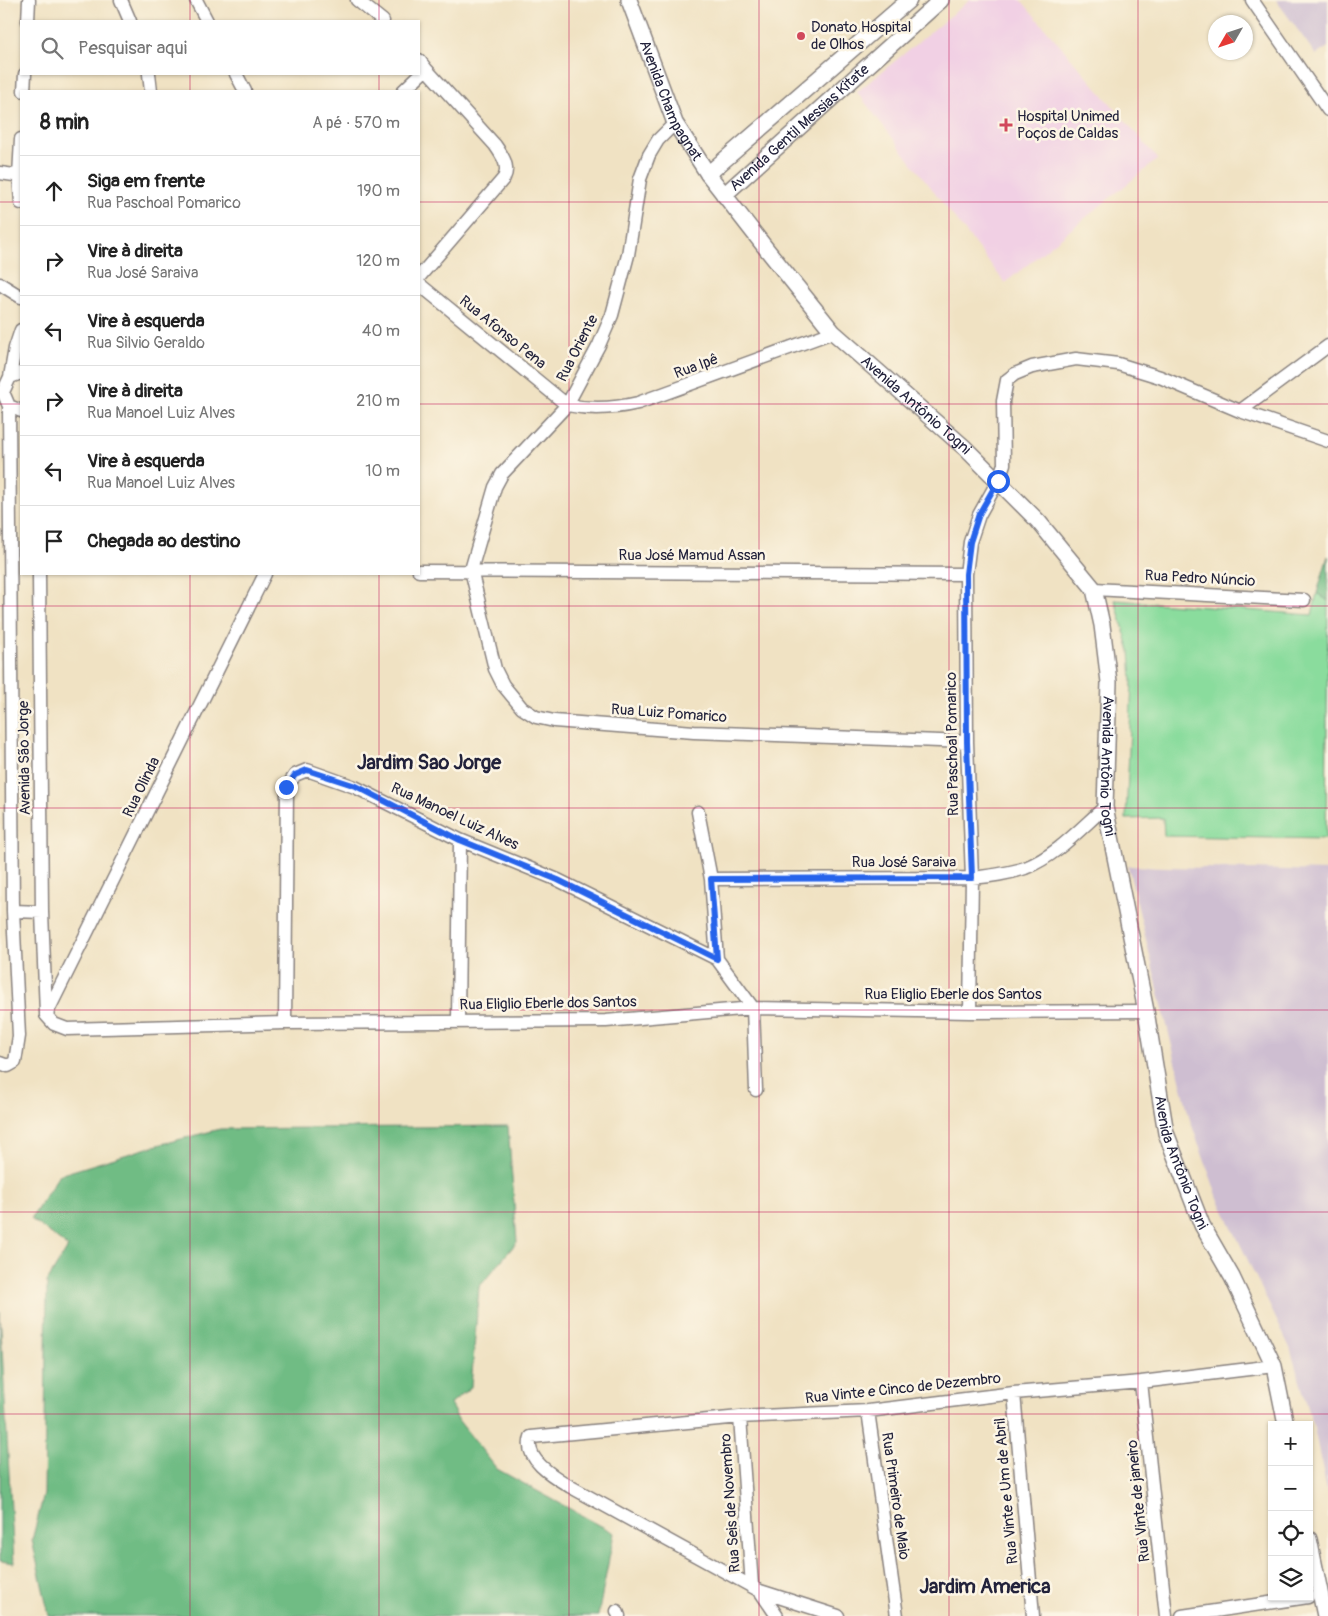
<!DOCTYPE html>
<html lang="pt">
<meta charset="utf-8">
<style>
:root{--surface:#fff;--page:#f6f6f6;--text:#222;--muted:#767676;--line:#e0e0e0}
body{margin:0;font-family:Pangolin,sans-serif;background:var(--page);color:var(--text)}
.controls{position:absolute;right:15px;bottom:15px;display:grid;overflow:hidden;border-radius:0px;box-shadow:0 1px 4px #0004}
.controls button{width:45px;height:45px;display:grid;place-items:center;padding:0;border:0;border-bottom:1px solid var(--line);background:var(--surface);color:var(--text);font:25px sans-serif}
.compass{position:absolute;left:1208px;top:15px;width:45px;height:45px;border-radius:50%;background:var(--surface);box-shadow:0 1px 4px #0004;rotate:231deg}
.stop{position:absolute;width:15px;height:15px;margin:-11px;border:4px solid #2563eb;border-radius:50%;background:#fff}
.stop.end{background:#2563eb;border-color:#fff;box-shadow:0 1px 5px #0008}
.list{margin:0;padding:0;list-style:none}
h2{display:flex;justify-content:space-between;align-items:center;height:65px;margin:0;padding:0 20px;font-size:21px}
h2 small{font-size:16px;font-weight:400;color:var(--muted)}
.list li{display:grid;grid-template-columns:32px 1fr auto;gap:15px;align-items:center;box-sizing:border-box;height:70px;padding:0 20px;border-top:1px solid var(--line)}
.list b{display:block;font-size:19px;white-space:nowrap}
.list p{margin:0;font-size:16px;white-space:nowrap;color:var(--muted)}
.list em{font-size:16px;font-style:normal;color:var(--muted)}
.icon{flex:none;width:28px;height:28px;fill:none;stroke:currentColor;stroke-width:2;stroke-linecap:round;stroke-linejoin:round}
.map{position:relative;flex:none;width:1328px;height:1616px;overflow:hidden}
.search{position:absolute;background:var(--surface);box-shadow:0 1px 4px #0004;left:20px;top:20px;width:400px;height:55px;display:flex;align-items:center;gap:12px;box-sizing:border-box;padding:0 18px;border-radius:0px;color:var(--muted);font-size:19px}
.panel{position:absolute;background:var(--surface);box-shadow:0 1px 4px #0004;left:20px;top:90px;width:400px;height:485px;border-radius:0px}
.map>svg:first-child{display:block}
.built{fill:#f1d0e4}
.industrial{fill:#cebed1}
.green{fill:#8adc9d;stroke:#567f6c}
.forest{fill:#6fbc84;stroke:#486f60}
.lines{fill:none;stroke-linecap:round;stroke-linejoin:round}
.minor-casing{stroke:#89827f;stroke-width:15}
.tertiary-casing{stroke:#89827f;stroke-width:18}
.minor{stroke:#fff;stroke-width:12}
.tertiary{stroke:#fff;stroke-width:15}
.route{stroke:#2563eb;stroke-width:6}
.grid{fill:none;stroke:#c2185b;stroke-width:1;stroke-opacity:0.55}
.poi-dot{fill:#d1495b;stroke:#fcf5e5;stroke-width:2}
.labels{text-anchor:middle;stroke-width:5;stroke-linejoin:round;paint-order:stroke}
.poi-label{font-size:15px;fill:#22223b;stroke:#fcf5e5;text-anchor:start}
.street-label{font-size:15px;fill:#22223b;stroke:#fcf5e5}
.district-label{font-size:20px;font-weight:bold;fill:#22223b;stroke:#fcf5e5}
</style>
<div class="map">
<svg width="1328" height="1616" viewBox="0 0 1328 1616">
<rect width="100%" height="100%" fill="#fcf5e5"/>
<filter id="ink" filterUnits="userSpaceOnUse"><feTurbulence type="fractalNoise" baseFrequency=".02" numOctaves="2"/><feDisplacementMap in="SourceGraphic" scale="10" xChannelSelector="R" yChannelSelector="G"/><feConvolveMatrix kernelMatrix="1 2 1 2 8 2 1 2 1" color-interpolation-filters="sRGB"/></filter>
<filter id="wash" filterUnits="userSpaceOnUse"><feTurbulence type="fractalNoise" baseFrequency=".0096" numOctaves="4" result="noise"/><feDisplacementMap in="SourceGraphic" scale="20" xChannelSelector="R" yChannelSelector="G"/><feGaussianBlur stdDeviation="1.12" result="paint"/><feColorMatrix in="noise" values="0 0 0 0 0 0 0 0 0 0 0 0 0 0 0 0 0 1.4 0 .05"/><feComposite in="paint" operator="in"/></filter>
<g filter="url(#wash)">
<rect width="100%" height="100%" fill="#f0e2c3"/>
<path class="built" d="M970,0H1021L1158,159L1005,283L857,92Z"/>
<path class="industrial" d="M1276,0H1328V47L1316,55Z
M1128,866L1328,871V1496L1314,1428L1290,1348L1218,1198L1190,1120Z"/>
<path class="green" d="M1317,593L1328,601L1326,839L1164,836L1163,818L1126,819L1132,681L1130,651L1115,600L1312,615Z"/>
<path class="forest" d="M1328,556V601L1317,593Z
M508,1126L517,1242L479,1287L471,1387L450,1404L459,1421L497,1469L614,1533L598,1616H49L32,1540L44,1494L47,1282L68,1247L31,1219L59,1175L154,1146L220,1129Z
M0,1312L14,1563L0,1561Z"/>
</g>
<g filter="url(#ink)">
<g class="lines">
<g class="minor-casing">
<path id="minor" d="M121,0L130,21
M196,0L207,21
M357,0L383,21
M1252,0L1328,110
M28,21L29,0
M149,74L151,91
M236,74L245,91
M24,91L25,74
M403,91L426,69L419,60
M675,123L658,140L649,155L640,179L628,255L612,315L599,345L567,405L502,474L495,487L471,570L495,669L503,685L522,708L536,717L554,721L694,732L967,742
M21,139L19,176L21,203
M0,173L21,176
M419,277L504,178C510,166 502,155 495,145L426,69
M0,284L21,297
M419,284L567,405C592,410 613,409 638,403L833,332
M21,373L10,377L3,392L9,406L21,411
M10,377L15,348L21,330
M1240,411L1328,346
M419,571L966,574
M1094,589L1304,600
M698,812L711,879L717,959L753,1008L756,1090
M711,879L972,878C990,876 1008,874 1025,868C1056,856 1080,829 1105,807
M13,911L42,912L39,574
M42,912L46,1013
M970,1012L972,878L967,742L966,574L970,542L979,515L998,481L1004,464L1003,401L1007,380L1015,374L1032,367L1076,359L1118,364L1160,377L1240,411L1328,441
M46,1015L54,1024L67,1029L285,1023L606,1021L753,1008L970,1012L1146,1011
M46,1015L265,574
M458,1021L460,840
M285,1023L287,787L295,775L307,770L355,787L460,840L558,880L717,959
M0,1063L8,1066L15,1062L19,1036L13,911L9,406
M1141,1382L1166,1616
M1014,1393L1033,1616
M868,1411L897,1616
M740,1417L752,1586
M760,1591L777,1616
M617,1611L619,1616
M838,1616L760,1591L571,1487C556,1478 523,1460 531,1437L740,1417L868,1411L1014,1393L1141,1382L1274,1366
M1182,1616L1308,1597"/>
</g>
<g class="tertiary-casing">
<g id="tertiary">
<path id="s1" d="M629,0L675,123L708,174L768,251L833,332L965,448L1038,521L1094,589L1102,625L1109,682L1105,807L1146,1011L1166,1133L1202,1225L1232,1277L1274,1366L1286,1425"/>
<path d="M708,174L909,0"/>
<path id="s2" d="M724,195L941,0"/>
<path d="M1309,1539L1325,1616"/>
</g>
</g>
<use href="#minor" class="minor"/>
<use href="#tertiary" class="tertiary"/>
</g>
</g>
<g class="lines" filter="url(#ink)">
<path class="route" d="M286,787L295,775L307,770L356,786L460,840L558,880L717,959L711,879L972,878L967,742L966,574L970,542L979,514L998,481"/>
</g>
<path class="grid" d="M190,0V21M379,0V21M569,0V1616M759,0V1616M949,0V1616M1138,0V1616M190,74V91M379,74V91M0,202H21M419,202H1328M0,404H21M419,404H1328M190,574V1616M379,574V1616M0,606H1328M0,808H1328M0,1010H1328M0,1212H1328M0,1414H1328"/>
<g class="poi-dot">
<circle cx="801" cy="36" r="5"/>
<path d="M1003.5 117.5h5v5h5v5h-5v5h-5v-5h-5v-5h5z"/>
</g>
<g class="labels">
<g class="poi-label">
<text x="811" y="32">Donato Hospital<tspan x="811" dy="17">de Olhos</tspan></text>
<text x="1017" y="121">Hospital Unimed<tspan x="1017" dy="17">Poços de Caldas</tspan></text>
</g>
<g class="street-label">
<text dy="5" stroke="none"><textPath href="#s1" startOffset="109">Avenida Champagnat</textPath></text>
<text dy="5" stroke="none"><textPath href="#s2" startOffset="101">Avenida Gentil Messias Kitate</textPath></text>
<text transform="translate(503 332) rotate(39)" y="5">Rua Afonso Pena</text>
<text transform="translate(577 348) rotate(-63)" y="5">Rua Oriente</text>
<text transform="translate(696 366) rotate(-20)" y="5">Rua Ipê</text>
<text dy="5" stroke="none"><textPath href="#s1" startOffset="504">Avenida Antônio Togni</textPath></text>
<text x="692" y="560">Rua José Mamud Assan</text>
<text transform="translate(1200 578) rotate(3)" y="5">Rua Pedro Núncio</text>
<text transform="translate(669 713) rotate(4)" y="5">Rua Luiz Pomarico</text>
<text transform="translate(952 744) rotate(-91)" y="5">Rua Paschoal Pomarico</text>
<text transform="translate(24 758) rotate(-91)" y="5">Avenida São Jorge</text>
<text dy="5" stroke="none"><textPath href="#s1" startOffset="939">Avenida Antônio Togni</textPath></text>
<text transform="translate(141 787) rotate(-64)" y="5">Rua Olinda</text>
<text transform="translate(455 816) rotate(25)" y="5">Rua Manoel Luiz Alves</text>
<text x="904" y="867">Rua José Saraiva</text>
<text x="953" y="999">Rua Eliglio Eberle dos Santos</text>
<text transform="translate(548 1003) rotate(-1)" y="5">Rua Eliglio Eberle dos Santos</text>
<text dy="5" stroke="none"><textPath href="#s1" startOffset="1344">Avenida Antônio Togni</textPath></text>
<text transform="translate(903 1388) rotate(-6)" y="5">Rua Vinte e Cinco de Dezembro</text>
<text transform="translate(1006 1491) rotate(-95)" y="5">Rua Vinte e Um de Abril</text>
<text transform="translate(896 1496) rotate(82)" y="5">Rua Primeiro de Maio</text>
<text transform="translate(1138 1501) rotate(-96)" y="5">Rua Vinte de janeiro</text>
<text transform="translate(730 1503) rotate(-94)" y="5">Rua Seis de Novembro</text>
</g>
<g class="district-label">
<text x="429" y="769">Jardim Sao Jorge</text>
<text x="985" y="1593">Jardim America</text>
</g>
</g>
</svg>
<div class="controls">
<button>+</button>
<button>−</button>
<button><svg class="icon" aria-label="locate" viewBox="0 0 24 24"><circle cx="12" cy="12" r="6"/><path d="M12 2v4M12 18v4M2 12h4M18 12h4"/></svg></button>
<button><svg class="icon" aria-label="layers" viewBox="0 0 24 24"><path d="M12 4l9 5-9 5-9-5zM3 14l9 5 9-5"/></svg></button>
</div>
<svg class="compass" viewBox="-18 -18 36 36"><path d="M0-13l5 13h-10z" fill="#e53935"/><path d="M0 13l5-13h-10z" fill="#767676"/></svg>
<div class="stop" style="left:998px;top:481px"></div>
<div class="stop end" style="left:286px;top:787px"></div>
<div class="search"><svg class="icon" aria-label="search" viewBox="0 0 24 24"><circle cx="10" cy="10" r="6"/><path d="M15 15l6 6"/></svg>Pesquisar aqui</div>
<section class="panel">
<h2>8 min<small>A pé · 570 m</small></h2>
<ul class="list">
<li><svg class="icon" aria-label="ahead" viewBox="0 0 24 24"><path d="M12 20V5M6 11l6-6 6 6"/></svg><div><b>Siga em frente</b><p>Rua Paschoal Pomarico</p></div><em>190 m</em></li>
<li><svg class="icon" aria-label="right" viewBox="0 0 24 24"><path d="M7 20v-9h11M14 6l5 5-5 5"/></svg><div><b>Vire à direita</b><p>Rua José Saraiva</p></div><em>120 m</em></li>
<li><svg class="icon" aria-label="left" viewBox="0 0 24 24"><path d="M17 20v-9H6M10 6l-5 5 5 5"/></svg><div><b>Vire à esquerda</b><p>Rua Silvio Geraldo</p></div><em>40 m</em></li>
<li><svg class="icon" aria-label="right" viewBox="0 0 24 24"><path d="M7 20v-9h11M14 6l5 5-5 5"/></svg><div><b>Vire à direita</b><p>Rua Manoel Luiz Alves</p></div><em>210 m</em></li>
<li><svg class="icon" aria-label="left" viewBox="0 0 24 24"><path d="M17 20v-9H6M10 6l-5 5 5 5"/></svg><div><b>Vire à esquerda</b><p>Rua Manoel Luiz Alves</p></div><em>10 m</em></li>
<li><svg class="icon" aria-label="arrive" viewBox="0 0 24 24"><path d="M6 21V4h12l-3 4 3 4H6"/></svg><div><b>Chegada ao destino</b></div></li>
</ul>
</section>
</div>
